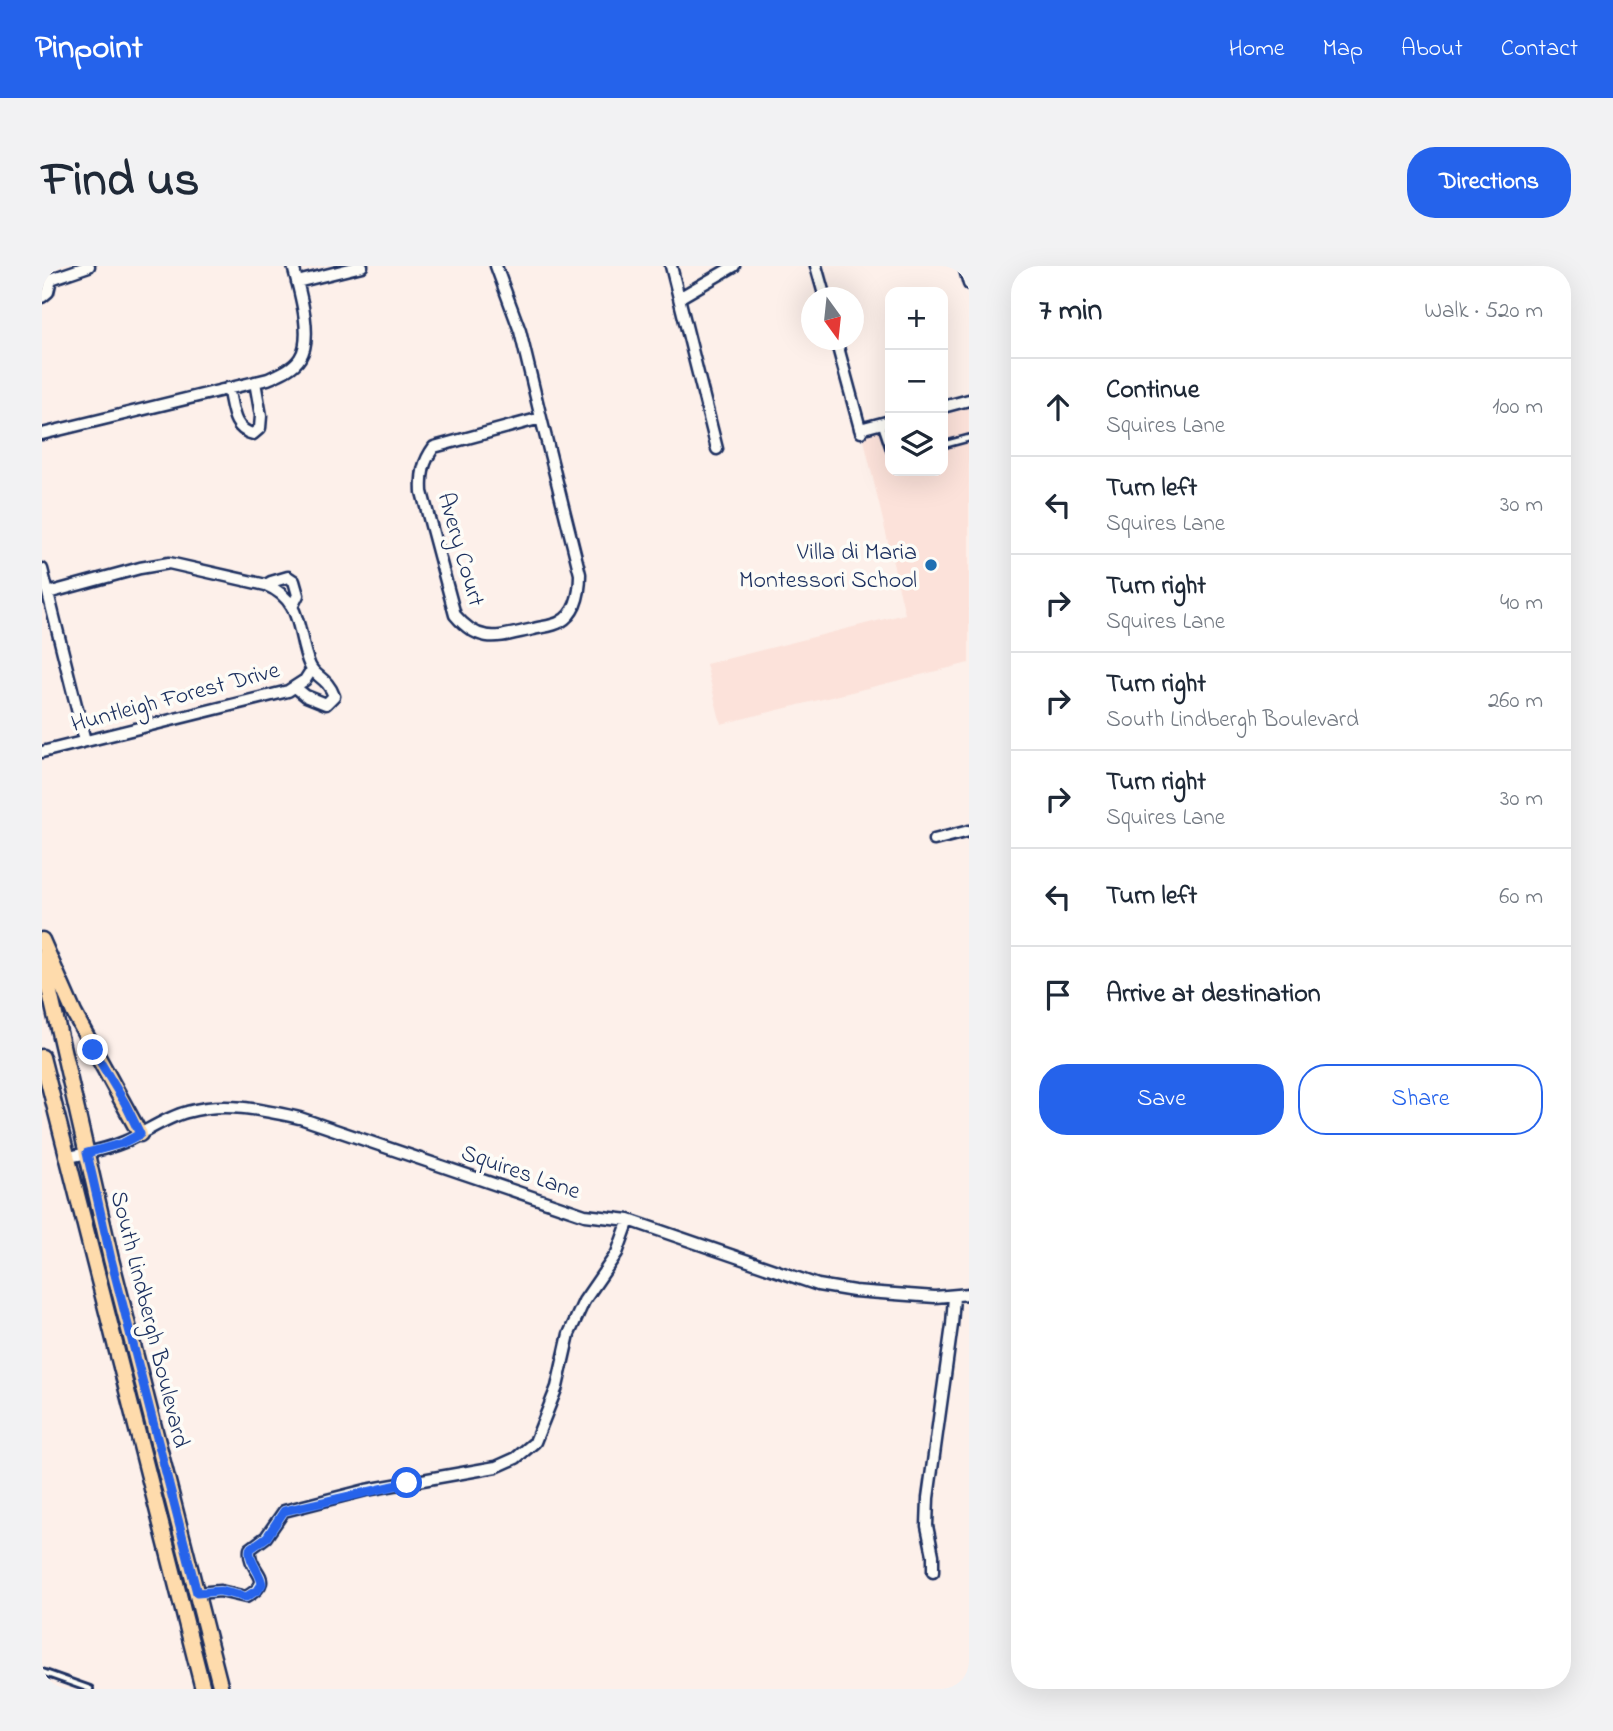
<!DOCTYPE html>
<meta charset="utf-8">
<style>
:root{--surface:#fff;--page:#f2f2f3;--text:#1f2937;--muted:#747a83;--line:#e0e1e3;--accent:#2563eb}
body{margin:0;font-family:"Indie Flower",sans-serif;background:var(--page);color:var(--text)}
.controls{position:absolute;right:21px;top:21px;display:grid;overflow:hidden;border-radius:14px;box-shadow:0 7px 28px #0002}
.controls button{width:63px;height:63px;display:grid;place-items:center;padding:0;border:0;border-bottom:2px solid var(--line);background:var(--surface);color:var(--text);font:35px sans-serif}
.compass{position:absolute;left:759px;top:21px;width:63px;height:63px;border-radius:50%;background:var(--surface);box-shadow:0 7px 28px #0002;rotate:165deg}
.stop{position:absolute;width:21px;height:21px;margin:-16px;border:5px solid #2563eb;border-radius:50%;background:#fff}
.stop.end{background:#2563eb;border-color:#fff;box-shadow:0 2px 7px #0008}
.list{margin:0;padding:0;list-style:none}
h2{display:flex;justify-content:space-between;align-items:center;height:91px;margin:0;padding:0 28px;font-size:30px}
h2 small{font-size:23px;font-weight:400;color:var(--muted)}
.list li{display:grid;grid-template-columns:46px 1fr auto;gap:21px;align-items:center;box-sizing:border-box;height:98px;padding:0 28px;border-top:2px solid var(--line)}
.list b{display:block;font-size:26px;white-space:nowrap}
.list p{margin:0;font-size:23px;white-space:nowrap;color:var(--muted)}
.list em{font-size:23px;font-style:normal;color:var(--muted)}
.actions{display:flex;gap:14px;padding:21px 28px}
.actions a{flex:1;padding:16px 0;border:2px solid var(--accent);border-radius:28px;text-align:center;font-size:24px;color:var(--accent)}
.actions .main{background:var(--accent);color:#fff}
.icon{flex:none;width:38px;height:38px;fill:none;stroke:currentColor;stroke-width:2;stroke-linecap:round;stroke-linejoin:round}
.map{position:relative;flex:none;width:927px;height:1423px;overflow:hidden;border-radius:28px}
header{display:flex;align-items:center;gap:42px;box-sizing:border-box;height:98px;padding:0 35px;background:var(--accent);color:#fff}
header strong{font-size:33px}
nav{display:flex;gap:38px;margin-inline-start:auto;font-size:24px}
.intro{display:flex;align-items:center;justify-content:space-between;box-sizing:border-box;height:168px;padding:0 42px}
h1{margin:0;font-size:49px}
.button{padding:18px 32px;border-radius:28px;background:var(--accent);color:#fff;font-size:24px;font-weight:700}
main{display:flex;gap:42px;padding:0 42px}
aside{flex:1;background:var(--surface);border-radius:28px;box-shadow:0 7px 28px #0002}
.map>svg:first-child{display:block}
.built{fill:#fce2da}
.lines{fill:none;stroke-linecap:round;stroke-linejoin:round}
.service-casing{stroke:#1b2f5e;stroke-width:10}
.minor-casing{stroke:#1b2f5e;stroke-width:15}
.primary-casing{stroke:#1b2f5e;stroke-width:19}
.service{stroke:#fdfcf7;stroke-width:4.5}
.minor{stroke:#fdfcf7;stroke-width:10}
.primary{stroke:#fedbac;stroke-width:14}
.route{stroke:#2563eb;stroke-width:9}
.poi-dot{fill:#1f6fb2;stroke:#fdfcf7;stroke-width:2.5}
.labels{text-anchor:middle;stroke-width:7;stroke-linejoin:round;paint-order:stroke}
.street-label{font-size:24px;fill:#1b2f5e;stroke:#fdfcf7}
.poi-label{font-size:24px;fill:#1b2f5e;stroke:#fdfcf7;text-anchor:end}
</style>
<header>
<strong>Pinpoint</strong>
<nav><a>Home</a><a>Map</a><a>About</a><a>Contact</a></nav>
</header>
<div class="intro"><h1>Find us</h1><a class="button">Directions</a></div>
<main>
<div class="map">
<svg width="927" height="1423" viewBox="0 0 927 1423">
<rect width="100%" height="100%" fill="#fdf0ea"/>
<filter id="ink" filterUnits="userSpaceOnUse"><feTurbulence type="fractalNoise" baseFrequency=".0143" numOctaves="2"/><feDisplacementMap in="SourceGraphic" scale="14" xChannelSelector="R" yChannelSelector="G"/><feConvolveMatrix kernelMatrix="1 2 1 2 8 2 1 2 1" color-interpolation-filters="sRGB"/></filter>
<g filter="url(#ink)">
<path class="built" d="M927,142V397L679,458L664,398L863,348L821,170L848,163V205H901V149Z"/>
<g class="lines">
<g class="service-casing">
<path id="service" d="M839,158L848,185
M901,179L927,172
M0,1406L48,1423"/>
</g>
<g class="minor-casing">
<path id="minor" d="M454,0L478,65L499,152
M629,0L675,183
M774,0L783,32
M922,0L927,18
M0,7L9,13
M9,13L47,0
M255,16L320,0
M0,31L6,26L9,13
M637,32L692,0
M794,74L819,166
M186,122C191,141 190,163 211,168L218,162L219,150L213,116
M901,141L927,134
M499,152L538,308C538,325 535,347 518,356C511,360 499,361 492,363C457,370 439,380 413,349L380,226C379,208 381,196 392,181Z
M818,163L848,155
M0,168L226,113C237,108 251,103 258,92C272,71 257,23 251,0
M0,303L43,475
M224,319L229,316L246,311L252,315L256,329L250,341
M6,327L98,302L127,297L224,319C263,335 254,369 268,400C274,412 285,411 292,430L284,438L264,430L253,421
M0,486L246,425L263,414L270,403
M892,574L927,565
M24,892C43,887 63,884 82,876C103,867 122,852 145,846C182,835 221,844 258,852L543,949L587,954L776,1019L812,1025L893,1031L927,1028
M891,1306V1289L885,1260L886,1232L910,1059L912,1030
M155,1327L178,1325L204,1331C237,1312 205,1307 208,1283L224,1271L242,1245L324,1224L454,1201L474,1192L493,1176L515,1121L527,1068L542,1035L575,987L587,954"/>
</g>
<g class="primary-casing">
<path id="primary" d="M0,674L32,747L98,868
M0,692L69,993L179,1423
M0,791L161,1423"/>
</g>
<use href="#service" class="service"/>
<use href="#minor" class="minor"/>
<use href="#primary" class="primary"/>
</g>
</g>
<g class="lines" filter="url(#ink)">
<path class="route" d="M51,784L83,837L98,868L81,877L45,887L69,993L155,1327L178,1325L204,1331L216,1324L220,1318C218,1305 206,1295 208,1283L225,1271L242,1245L365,1217"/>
</g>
<circle class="poi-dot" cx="889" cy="299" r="7"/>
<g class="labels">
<g class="street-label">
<text transform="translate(420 283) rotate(74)" y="8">Avery Court</text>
<text transform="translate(133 430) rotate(-15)" y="8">Huntleigh Forest Drive</text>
<text transform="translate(479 905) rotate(19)" y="8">Squires Lane</text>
<text transform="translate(109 1053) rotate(76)" y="8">South Lindbergh Boulevard</text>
</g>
<g class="poi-label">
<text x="875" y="293">Villa di Maria<tspan x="875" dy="28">Montessori School</tspan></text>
</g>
</g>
</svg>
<div class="controls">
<button>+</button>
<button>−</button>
<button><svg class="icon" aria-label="layers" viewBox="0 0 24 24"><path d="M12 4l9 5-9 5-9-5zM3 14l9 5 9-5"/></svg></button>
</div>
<svg class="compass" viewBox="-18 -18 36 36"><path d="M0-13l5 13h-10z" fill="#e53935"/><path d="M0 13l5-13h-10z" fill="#747a83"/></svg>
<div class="stop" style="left:365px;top:1217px"></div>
<div class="stop end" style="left:51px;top:784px"></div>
</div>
<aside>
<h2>7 min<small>Walk · 520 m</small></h2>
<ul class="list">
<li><svg class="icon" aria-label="ahead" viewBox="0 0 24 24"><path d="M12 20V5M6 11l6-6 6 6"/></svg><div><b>Continue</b><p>Squires Lane</p></div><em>100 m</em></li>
<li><svg class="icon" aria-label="left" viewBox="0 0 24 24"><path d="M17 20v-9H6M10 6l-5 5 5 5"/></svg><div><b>Turn left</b><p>Squires Lane</p></div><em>30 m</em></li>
<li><svg class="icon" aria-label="right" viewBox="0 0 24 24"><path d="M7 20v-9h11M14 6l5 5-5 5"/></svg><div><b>Turn right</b><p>Squires Lane</p></div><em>40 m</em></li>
<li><svg class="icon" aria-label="right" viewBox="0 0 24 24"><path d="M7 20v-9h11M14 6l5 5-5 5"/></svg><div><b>Turn right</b><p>South Lindbergh Boulevard</p></div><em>260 m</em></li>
<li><svg class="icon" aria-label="right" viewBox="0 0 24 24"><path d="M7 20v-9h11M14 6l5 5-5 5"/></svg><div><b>Turn right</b><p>Squires Lane</p></div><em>30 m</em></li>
<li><svg class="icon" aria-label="left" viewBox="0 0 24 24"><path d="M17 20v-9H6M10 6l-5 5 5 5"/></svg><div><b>Turn left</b></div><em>60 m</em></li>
<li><svg class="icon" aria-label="arrive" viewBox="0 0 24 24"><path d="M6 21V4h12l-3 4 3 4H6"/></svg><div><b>Arrive at destination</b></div></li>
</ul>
<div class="actions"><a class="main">Save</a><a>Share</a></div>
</aside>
</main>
